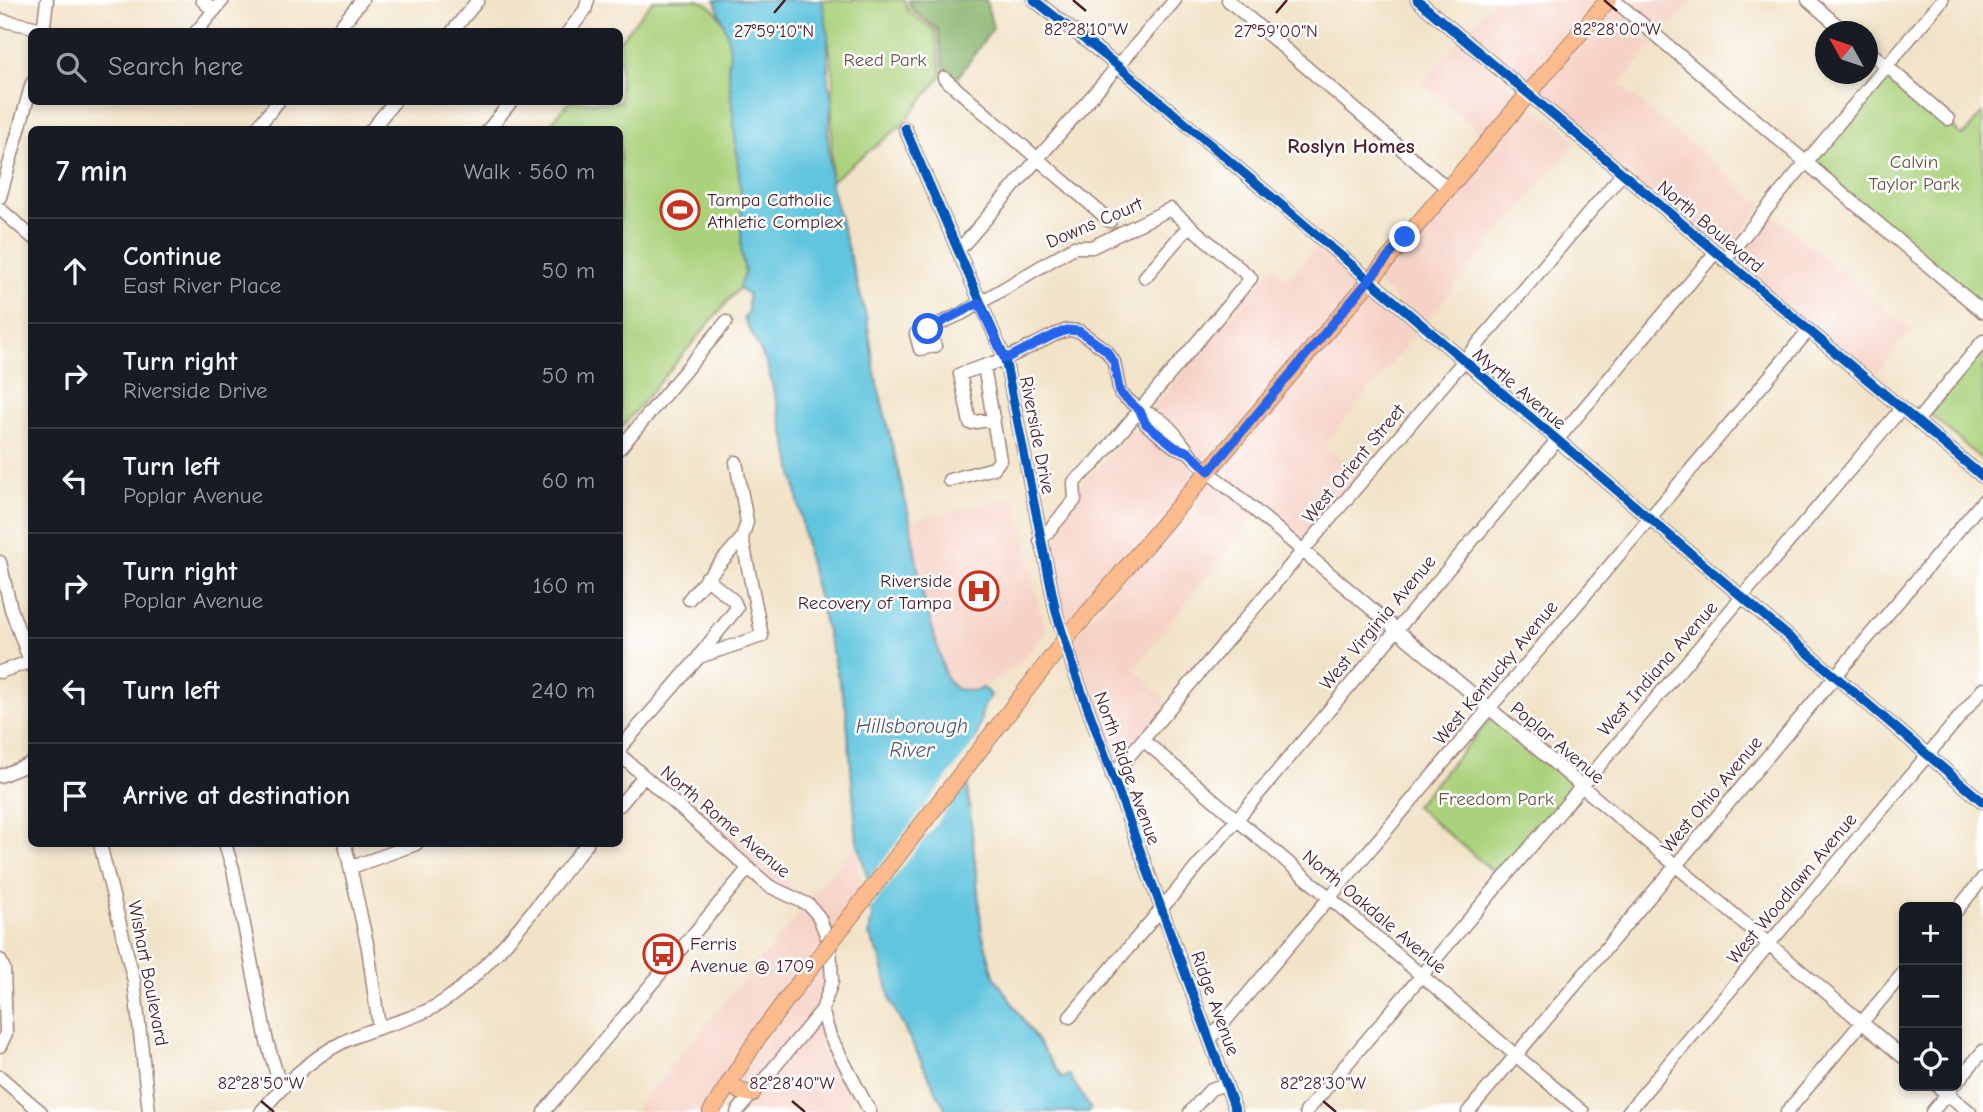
<!DOCTYPE html>
<meta charset="utf-8">
<style>
:root{--surface:#171b24;--page:#20242c;--text:#f1f3f6;--muted:#9ea1a6;--line:#363941}
body{margin:0;font-family:"Comic Neue",sans-serif;background:var(--page);color:var(--text)}
.controls{position:absolute;right:21px;bottom:21px;display:grid;overflow:hidden;border-radius:10px;box-shadow:0 4px 10px #0003}
.controls button{width:63px;height:63px;display:grid;place-items:center;padding:0;border:0;border-bottom:2px solid var(--line);background:var(--surface);color:var(--text);font:35px sans-serif}
.compass{position:absolute;left:1815px;top:21px;width:63px;height:63px;border-radius:50%;background:var(--surface);box-shadow:0 4px 10px #0003;rotate:310deg}
.stop{position:absolute;width:21px;height:21px;margin:-16px;border:5px solid #2563eb;border-radius:50%;background:#fff}
.stop.end{background:#2563eb;border-color:#fff;box-shadow:0 2px 7px #0008}
.list{margin:0;padding:0;list-style:none}
h2{display:flex;justify-content:space-between;align-items:center;height:91px;margin:0;padding:0 28px;font-size:30px}
h2 small{font-size:23px;font-weight:400;color:var(--muted)}
.list li{display:grid;grid-template-columns:46px 1fr auto;gap:21px;align-items:center;box-sizing:border-box;height:105px;padding:0 28px;border-top:2px solid var(--line)}
.list b{display:block;font-size:26px;white-space:nowrap}
.list p{margin:0;font-size:23px;white-space:nowrap;color:var(--muted)}
.list em{font-size:23px;font-style:normal;color:var(--muted)}
.icon{flex:none;width:38px;height:38px;fill:none;stroke:currentColor;stroke-width:2;stroke-linecap:round;stroke-linejoin:round}
.map{position:relative;flex:none;width:1983px;height:1112px;overflow:hidden}
.search{position:absolute;background:var(--surface);box-shadow:0 4px 10px #0003;left:28px;top:28px;width:595px;height:77px;display:flex;align-items:center;gap:18px;box-sizing:border-box;padding:0 24px;border-radius:10px;color:var(--muted);font-size:26px}
.panel{position:absolute;background:var(--surface);box-shadow:0 4px 10px #0003;left:28px;top:126px;width:595px;height:721px;border-radius:10px}
.map>svg:first-child{display:block}
.built{fill:#f6d1c5}
.green{fill:#aad27c;stroke:#7a7854;stroke-width:2}
.forest{fill:#87b46c;stroke:#686a4c;stroke-width:2}
.water{fill:#61c5de;stroke:#567284;stroke-width:2}
.pier{fill:#f1e3c7}
.lines{fill:none;stroke-linecap:round;stroke-linejoin:round}
.minor-casing{stroke:#9e8179;stroke-width:15}
.major-casing{stroke:#9e8179;stroke-width:18}
.minor{stroke:#fff;stroke-width:12}
.major{stroke:#fbbb8c;stroke-width:16}
.major-bridge-casing{stroke:#9e8179;stroke-width:18;stroke-linecap:butt}
.major-bridge{stroke:#fbbb8c;stroke-width:16}
.cycleway-casing{stroke:#fff;stroke-width:13}
.cycleway{stroke:#0057b8;stroke-width:9}
.route{stroke:#2563eb;stroke-width:9}
.ticks{fill:none;stroke:#4a1f2b;stroke-width:2.5}
.labels{text-anchor:middle;stroke-width:5;stroke-linejoin:round;paint-order:stroke}
.park-label{font-size:19px;fill:#675543;stroke:#fff}
.poi-label{font-size:19px;fill:#4a1f2b;stroke:#fff;text-anchor:start}
.street-label{font-size:19px;fill:#4a1f2b;stroke:#fff}
.neighbourhood-label{font-size:21px;font-weight:bold;fill:#4a1f2b;stroke:#fff}
.water-label{font-size:21px;font-style:italic;fill:#52596a;stroke:#fff}
.ticks-label{font-size:18px;text-anchor:middle;fill:#4a1f2b;stroke:#fff;stroke-width:5;stroke-linejoin:round;paint-order:stroke}
</style>
<div class="map">
<svg width="1983" height="1112" viewBox="0 0 1983 1112">
<rect width="100%" height="100%" fill="#fff"/>
<filter id="ink" filterUnits="userSpaceOnUse"><feTurbulence type="fractalNoise" baseFrequency=".0143" numOctaves="2"/><feDisplacementMap in="SourceGraphic" scale="14" xChannelSelector="R" yChannelSelector="G"/><feConvolveMatrix kernelMatrix="1 2 1 2 8 2 1 2 1" color-interpolation-filters="sRGB"/></filter>
<filter id="wash" filterUnits="userSpaceOnUse"><feTurbulence type="fractalNoise" baseFrequency=".00686" numOctaves="4" result="noise"/><feDisplacementMap in="SourceGraphic" scale="28" xChannelSelector="R" yChannelSelector="G"/><feGaussianBlur stdDeviation="1.57" result="paint"/><feColorMatrix in="noise" values="0 0 0 0 0 0 0 0 0 0 0 0 0 0 0 0 0 1.4 0 .05"/><feComposite in="paint" operator="in"/></filter>
<g filter="url(#wash)">
<rect width="100%" height="100%" fill="#f1e3c7"/>
<path class="built" d="M1494,0H1601L1525,86L1464,34Z
M1620,0H1693L1662,35Z
M1611,4L1656,42L1619,85L1763,205L1723,254L1533,93Z
M1458,41L1520,93L1484,136L1421,82Z
M1527,99L1576,141L1424,324L1375,281Z
M1770,212L1911,330L1873,379L1730,260Z
M1318,244L1362,281L1208,464L1192,449L1184,435L1152,409L1273,266L1288,280Z
M1369,288L1419,330L1324,445L1362,476L1303,545L1215,471Z
M1141,422L1202,471L1067,630L1045,542L1079,486Z
M1209,477L1255,516L1134,668L1168,704L1114,766L1071,641Z
M1017,496L1036,595L1046,632L1019,664L983,688L975,691L956,689L946,678L941,664L921,588L910,521Z
M703,809L805,898L809,897L855,847L863,892L832,932L823,915L782,889L705,825Z
M804,908L816,919L825,941L706,1112H633Z
M826,955L827,980L817,1009L749,1090L736,1081Z
M820,1020L855,1093L840,1112H743Z"/>
<path class="green" d="M653,0C666,0 685,0 698,0C724,8 735,41 728,65L742,203L741,250L745,273L739,288L620,429V130H545L569,102H620V40Z
M822,0H905L908,11L935,31L942,75L902,125L831,181L833,70Z
M1885,70L1963,136L1983,112V307L1814,165L1813,157Z
M1980,353L1983,355V461L1930,414Z
M1492,717L1577,787L1501,878L1415,806Z"/>
<path class="forest" d="M909,0H986L993,28L955,81L945,73L938,30L911,9Z"/>
<path class="water" d="M715,0H822L828,34V81L832,100L828,134L831,186L867,320L875,373L910,521L921,588L946,678L956,689L975,691L983,688L991,695L983,708L967,782L982,933L994,976L1062,1078L1069,1075L1091,1109L1089,1112H947L891,1002L880,956L869,935L872,915L867,876L857,840L846,708L807,552L790,456L767,364L744,318L748,312V294L739,288L745,273L741,250L742,203L728,65C734,42 722,21 715,0Z"/>
<path class="pier" d="M980,735L971,779L868,912L865,884Z"/>
</g>
<g filter="url(#ink)">
<g class="lines">
<g class="minor-casing">
<path id="minor" d="M202,0L214,11
M1034,0L1118,66L1983,802
M1228,0L1447,188
M1417,0L1983,477
M1614,0L1983,312
M1808,0L1845,32
M0,20L44,29
M43,32L47,0
M196,32L223,0
M336,32L362,0
M452,32L478,0
M568,32L585,10L588,0
M1868,50L1948,119
M944,78L1110,221
M905,128L1005,359L1056,612L1075,673L1236,1112
M255,130L278,102
M371,130L394,102
M488,130L511,102
M0,197L32,83
M0,209L32,237
M958,251L1175,0
M1724,260L1942,0
M1145,277L1189,226
M928,329L935,346L920,349L916,334L961,314L1074,247H1092L1170,209L1251,278L1095,463L1074,482L1075,500L1040,541
M1141,411C1164,416 1175,434 1189,452C1202,469 1223,483 1239,497L1904,1058
M994,419L970,423L960,374L1005,359L1054,335L1067,330L1079,331L1106,350L1114,362L1120,393L1141,411L1146,424L1175,447L1189,452
M1917,421L1983,341
M620,448L726,322
M949,480L994,468L1000,460L984,366
M0,562L11,609L32,667
M689,599L742,538
M699,656L737,608L734,601L706,578
M0,672L29,662
M1143,740L1583,1112
M620,748L699,657L762,636L742,538L747,522L736,462
M620,755L769,886L809,905L819,917L830,945L832,981L822,1010L830,1036L870,1112
M0,776L32,763
M1112,776L1622,174
M620,805L644,776
M100,844L134,981L149,1112
M225,844L233,869L267,1042L281,1088
M345,844L368,948L379,1028
M352,867L416,844
M1957,910L1983,878
M0,960L4,969L6,1033L0,1046
M1070,1017L1715,253
M1210,1039L1808,331
M0,1077L41,1112
M1957,1082L1983,1051
M1937,1086L1970,1112
M261,1112C287,1080 317,1052 356,1036C385,1024 417,1019 444,1001C494,967 547,891 587,844
M544,1112L748,869
M737,1112L822,1010
M1190,1112L1211,1089L1226,1084
M1306,1112L1901,409
M1468,1112L1983,501
M1628,1112L1983,689
M1787,1112L1904,972
M1932,1112L1951,1089"/>
</g>
<g class="major-casing">
<path id="major" d="M1016,703L1065,640L1608,0
M730,1081L739,1091L752,1094
M711,1112L759,1036L795,988"/>
</g>
<use href="#minor" class="minor"/>
<use href="#major" class="major"/>
<g class="major-bridge-casing">
<path id="major-bridge" d="M795,988L1016,703"/>
</g>
<use href="#major-bridge" class="major-bridge"/>
<g class="cycleway-casing">
<path id="cycleway" d="M1034,0L1118,66L1983,802
M1417,0L1983,477
M905,128L1005,359L1056,612L1075,673L1236,1112"/>
</g>
<use href="#cycleway" class="cycleway"/>
</g>
</g>
<g class="lines" filter="url(#ink)">
<path class="route" d="M928,329L979,303L1005,359L1054,335L1067,330L1079,331L1106,350L1114,362L1120,393L1140,411L1146,424L1175,447L1189,452L1209,471L1405,237"/>
</g>
<path class="ticks" d="M1073,0L1086,11M1604,0L1617,11M774,13L785,0M1276,13L1287,0M261,1101L274,1112M792,1101L805,1112M1323,1101L1336,1112"/>
<defs>
<g id="stadium-ring" transform="scale(2.0125)"><circle r="9.5" fill="#fff" stroke="#c8321e" stroke-width="1.5"/><path d="M0-5a6.5 5 0 1 0 0 10a6.5 5 0 1 0 0-10ZM-3.5-1.8h7v3.6h-7Z" fill="#c8321e"/></g>
<g id="hospital-ring" transform="scale(2.0125)"><circle r="9.5" fill="#fff" stroke="#c8321e" stroke-width="1.5"/><path d="M-5-5h3v3.5h4V-5h3V5h-3V1.5h-4V5h-3Z" fill="#c8321e"/></g>
<g id="bus-ring" transform="scale(2.0125)"><circle r="9.5" fill="#fff" stroke="#c8321e" stroke-width="1.5"/><path d="M-5-6H5V4H4V6H2V4H-2V6H-4V4H-5ZM-3.5-4V0h7V-4ZM-3.5 1.2v1.5H-2V1.2ZM2 1.2v1.5H3.5V1.2Z" fill="#c8321e"/></g>
</defs>
<g fill-rule="evenodd">
<use href="#stadium-ring" x="680" y="210"/>
<use href="#hospital-ring" x="979" y="591"/>
<use href="#bus-ring" x="663" y="954"/>
</g>
<g class="labels">
<g class="park-label">
<text x="885" y="66">Reed Park</text>
<text x="1914" y="168">Calvin<tspan x="1914" dy="22">Taylor Park</tspan></text>
<text x="1496" y="805">Freedom Park</text>
</g>
<g class="poi-label">
<text x="707" y="206">Tampa Catholic<tspan x="707" dy="22">Athletic Complex</tspan></text>
<text x="952" y="587" text-anchor="end">Riverside<tspan x="952" dy="22">Recovery of Tampa</tspan></text>
<text x="690" y="950">Ferris<tspan x="690" dy="22">Avenue @ 1709</tspan></text>
</g>
<g class="street-label">
<text transform="translate(1094 222) rotate(-23)" y="7">Downs Court</text>
<text transform="translate(1711 226) rotate(40)" y="7">North Boulevard</text>
<text transform="translate(1520 388) rotate(40)" y="7">Myrtle Avenue</text>
<text transform="translate(1038 435) rotate(79)" y="7">Riverside Drive</text>
<text transform="translate(1353 463) rotate(-50)" y="7">West Orient Street</text>
<text transform="translate(1377 622) rotate(-50)" y="7">West Virginia Avenue</text>
<text transform="translate(1657 668) rotate(-49)" y="7">West Indiana Avenue</text>
<text transform="translate(1495 672) rotate(-50)" y="7">West Kentucky Avenue</text>
<text transform="translate(1558 742) rotate(40)" y="7">Poplar Avenue</text>
<text transform="translate(1128 768) rotate(70)" y="7">North Ridge Avenue</text>
<text transform="translate(1711 794) rotate(-50)" y="7">West Ohio Avenue</text>
<text transform="translate(726 821) rotate(40)" y="7">North Rome Avenue</text>
<text transform="translate(1791 888) rotate(-50)" y="7">West Woodlawn Avenue</text>
<text transform="translate(1375 911) rotate(40)" y="7">North Oakdale Avenue</text>
<text transform="translate(149 973) rotate(79)" y="7">Wishart Boulevard</text>
<text transform="translate(1216 1003) rotate(70)" y="7">Ridge Avenue</text>
</g>
<g class="neighbourhood-label">
<text x="1351" y="153">Roslyn Homes</text>
</g>
<g class="water-label">
<text x="912" y="733">Hillsborough<tspan x="912" dy="24">River</tspan></text>
</g>
</g>
<g class="ticks-label">
<text x="1617" y="35">82°28'00"W</text>
<text x="1086" y="35">82°28'10"W</text>
<text x="774" y="37">27°59'10"N</text>
<text x="1276" y="37">27°59'00"N</text>
<text x="261" y="1089">82°28'50"W</text>
<text x="792" y="1089">82°28'40"W</text>
<text x="1323" y="1089">82°28'30"W</text>
</g>
</svg>
<div class="controls">
<button>+</button>
<button>−</button>
<button><svg class="icon" aria-label="locate" viewBox="0 0 24 24"><circle cx="12" cy="12" r="6"/><path d="M12 2v4M12 18v4M2 12h4M18 12h4"/></svg></button>
</div>
<svg class="compass" viewBox="-18 -18 36 36"><path d="M0-13l5 13h-10z" fill="#e53935"/><path d="M0 13l5-13h-10z" fill="#9ea1a6"/></svg>
<div class="stop" style="left:928px;top:329px"></div>
<div class="stop end" style="left:1405px;top:237px"></div>
<div class="search"><svg class="icon" aria-label="search" viewBox="0 0 24 24"><circle cx="10" cy="10" r="6"/><path d="M15 15l6 6"/></svg>Search here</div>
<section class="panel">
<h2>7 min<small>Walk · 560 m</small></h2>
<ul class="list">
<li><svg class="icon" aria-label="ahead" viewBox="0 0 24 24"><path d="M12 20V5M6 11l6-6 6 6"/></svg><div><b>Continue</b><p>East River Place</p></div><em>50 m</em></li>
<li><svg class="icon" aria-label="right" viewBox="0 0 24 24"><path d="M7 20v-9h11M14 6l5 5-5 5"/></svg><div><b>Turn right</b><p>Riverside Drive</p></div><em>50 m</em></li>
<li><svg class="icon" aria-label="left" viewBox="0 0 24 24"><path d="M17 20v-9H6M10 6l-5 5 5 5"/></svg><div><b>Turn left</b><p>Poplar Avenue</p></div><em>60 m</em></li>
<li><svg class="icon" aria-label="right" viewBox="0 0 24 24"><path d="M7 20v-9h11M14 6l5 5-5 5"/></svg><div><b>Turn right</b><p>Poplar Avenue</p></div><em>160 m</em></li>
<li><svg class="icon" aria-label="left" viewBox="0 0 24 24"><path d="M17 20v-9H6M10 6l-5 5 5 5"/></svg><div><b>Turn left</b></div><em>240 m</em></li>
<li><svg class="icon" aria-label="arrive" viewBox="0 0 24 24"><path d="M6 21V4h12l-3 4 3 4H6"/></svg><div><b>Arrive at destination</b></div></li>
</ul>
</section>
</div>
